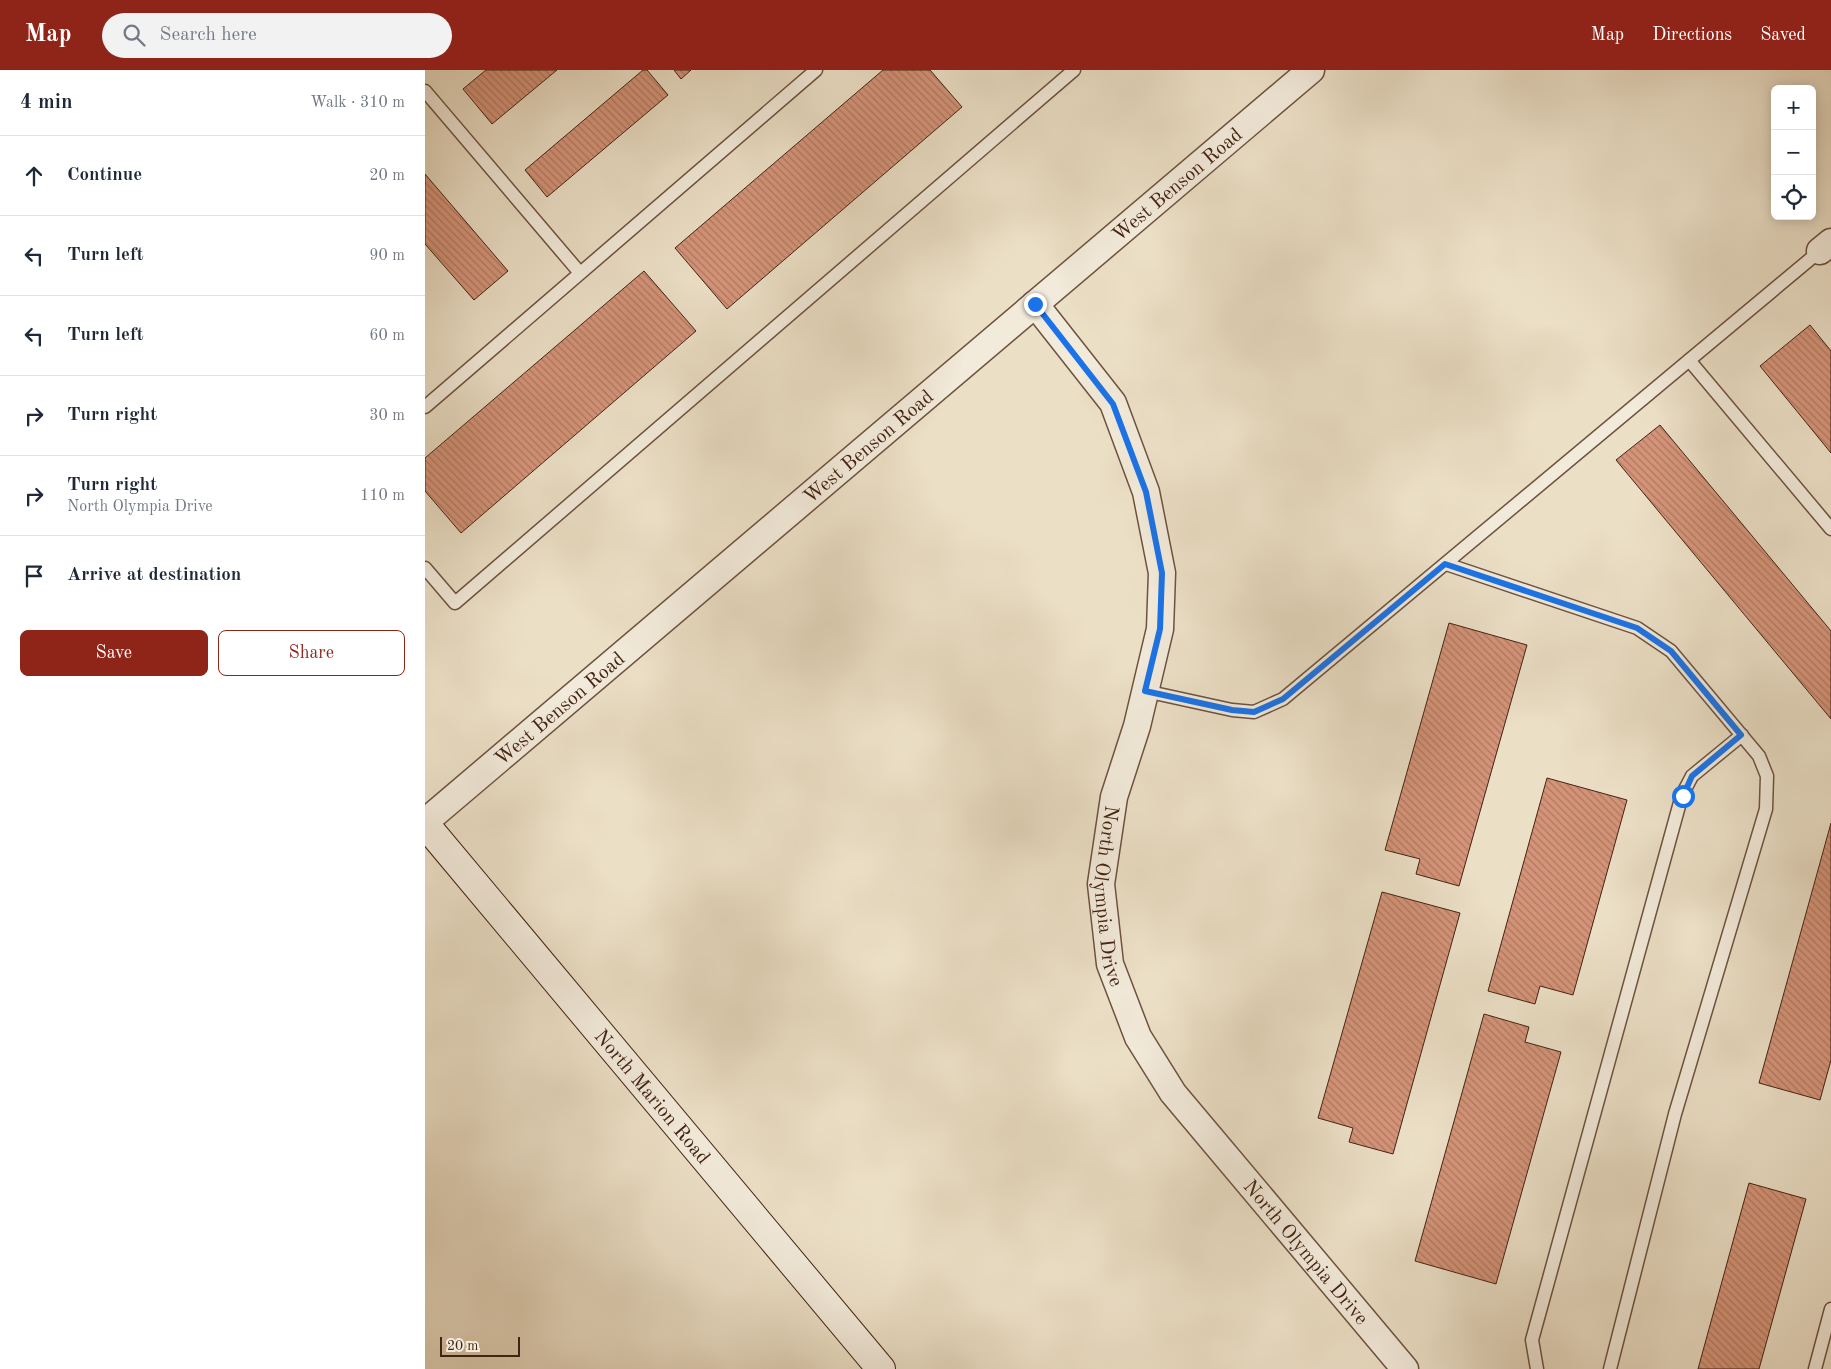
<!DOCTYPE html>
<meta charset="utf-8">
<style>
:root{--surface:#fff;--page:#f2f2f3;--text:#1f2937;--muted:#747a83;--line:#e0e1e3;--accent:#8f2418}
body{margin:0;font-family:"Old Standard TT",serif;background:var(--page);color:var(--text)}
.controls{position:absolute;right:15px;top:15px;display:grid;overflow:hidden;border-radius:8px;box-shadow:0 2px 12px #0003}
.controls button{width:45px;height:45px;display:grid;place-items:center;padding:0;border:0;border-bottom:1px solid var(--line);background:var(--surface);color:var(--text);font:25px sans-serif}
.scale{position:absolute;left:15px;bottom:12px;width:80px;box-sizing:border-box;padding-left:5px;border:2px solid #432312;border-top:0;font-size:14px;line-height:18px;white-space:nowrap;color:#432312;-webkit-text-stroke:4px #f2eada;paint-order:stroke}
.stop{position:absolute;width:15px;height:15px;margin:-11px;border:4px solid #1a73e8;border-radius:50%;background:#fff}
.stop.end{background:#1a73e8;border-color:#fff;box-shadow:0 1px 5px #0008}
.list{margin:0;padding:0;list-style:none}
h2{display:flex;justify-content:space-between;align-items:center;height:65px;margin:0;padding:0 20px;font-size:21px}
h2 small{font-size:16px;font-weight:400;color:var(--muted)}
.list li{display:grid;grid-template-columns:32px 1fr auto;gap:15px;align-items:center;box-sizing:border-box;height:80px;padding:0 20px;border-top:1px solid var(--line)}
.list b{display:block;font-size:19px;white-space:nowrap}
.list p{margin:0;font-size:16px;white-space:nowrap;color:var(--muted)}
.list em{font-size:16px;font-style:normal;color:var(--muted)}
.actions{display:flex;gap:10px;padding:15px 20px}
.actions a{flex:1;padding:11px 0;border:1px solid var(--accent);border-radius:8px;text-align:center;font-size:18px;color:var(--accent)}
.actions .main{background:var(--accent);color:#fff}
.icon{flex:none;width:28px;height:28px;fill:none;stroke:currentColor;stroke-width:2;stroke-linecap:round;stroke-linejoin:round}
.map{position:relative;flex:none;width:1406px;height:1299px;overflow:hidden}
header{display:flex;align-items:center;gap:30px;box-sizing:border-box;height:70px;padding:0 25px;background:var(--accent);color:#fff}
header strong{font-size:24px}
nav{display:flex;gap:28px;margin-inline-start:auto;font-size:18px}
.search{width:350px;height:45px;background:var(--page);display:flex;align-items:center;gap:12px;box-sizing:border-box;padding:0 18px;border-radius:28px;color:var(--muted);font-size:19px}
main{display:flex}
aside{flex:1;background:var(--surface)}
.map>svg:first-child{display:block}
.building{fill:url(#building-back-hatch);stroke:#432312}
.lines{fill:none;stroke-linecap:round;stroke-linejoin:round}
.lane-casing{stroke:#6d523f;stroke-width:15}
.street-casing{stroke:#6d523f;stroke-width:29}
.secondary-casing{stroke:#432312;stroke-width:30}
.lane{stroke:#f2eada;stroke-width:12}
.street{stroke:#f2eada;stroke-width:26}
.secondary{stroke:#f2eada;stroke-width:28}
.route{stroke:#1a73e8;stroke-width:6}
.labels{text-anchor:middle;stroke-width:5;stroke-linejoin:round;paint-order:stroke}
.street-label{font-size:20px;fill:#432312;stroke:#f2eada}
</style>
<header>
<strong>Map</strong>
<div class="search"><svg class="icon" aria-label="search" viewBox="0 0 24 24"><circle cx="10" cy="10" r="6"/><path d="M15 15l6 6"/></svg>Search here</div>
<nav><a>Map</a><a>Directions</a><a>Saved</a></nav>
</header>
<main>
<aside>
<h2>4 min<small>Walk · 310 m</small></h2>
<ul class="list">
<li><svg class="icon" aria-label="ahead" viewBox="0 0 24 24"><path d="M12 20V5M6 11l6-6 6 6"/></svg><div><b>Continue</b></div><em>20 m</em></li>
<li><svg class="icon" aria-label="left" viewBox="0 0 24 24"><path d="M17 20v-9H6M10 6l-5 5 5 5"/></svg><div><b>Turn left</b></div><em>90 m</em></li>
<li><svg class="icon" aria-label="left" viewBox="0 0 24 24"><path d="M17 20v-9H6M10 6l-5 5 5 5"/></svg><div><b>Turn left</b></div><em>60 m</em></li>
<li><svg class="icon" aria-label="right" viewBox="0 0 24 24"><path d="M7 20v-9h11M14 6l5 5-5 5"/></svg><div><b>Turn right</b></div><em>30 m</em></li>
<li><svg class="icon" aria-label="right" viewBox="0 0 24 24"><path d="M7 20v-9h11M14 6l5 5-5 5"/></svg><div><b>Turn right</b><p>North Olympia Drive</p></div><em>110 m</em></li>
<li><svg class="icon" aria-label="arrive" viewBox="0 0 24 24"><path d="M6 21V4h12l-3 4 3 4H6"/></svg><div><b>Arrive at destination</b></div></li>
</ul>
<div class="actions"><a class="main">Save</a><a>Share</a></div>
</aside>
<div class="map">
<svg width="1406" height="1299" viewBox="0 0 1406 1299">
<defs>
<pattern id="building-back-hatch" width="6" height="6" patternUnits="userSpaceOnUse" patternTransform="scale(1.25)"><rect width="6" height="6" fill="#d59479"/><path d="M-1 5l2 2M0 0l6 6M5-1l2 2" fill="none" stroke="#ae7862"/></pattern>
</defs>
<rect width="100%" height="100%" fill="#ebdfc6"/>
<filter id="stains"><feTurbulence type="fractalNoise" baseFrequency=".004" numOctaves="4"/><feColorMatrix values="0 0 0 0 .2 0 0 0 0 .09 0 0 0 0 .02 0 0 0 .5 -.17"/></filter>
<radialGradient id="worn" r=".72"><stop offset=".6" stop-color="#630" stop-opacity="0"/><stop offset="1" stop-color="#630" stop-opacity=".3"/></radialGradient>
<path class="building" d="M61,0H132L67,54L38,19Z
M218,0H222L243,25L122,127L100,100Z
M249,0H266L256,9Z
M458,0H505L537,37L302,239L250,178Z
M0,104L83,201L49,230L0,174Z
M219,201L271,261L36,463L0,421V388Z
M1385,255L1406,281V383L1335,296Z
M1235,355L1406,561V649L1191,390Z
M1024,553L1102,575L1034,816L991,804L995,789L960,780Z
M1122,708L1202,730L1148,925L1115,916L1110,934L1063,921Z
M1406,753V990L1395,1030L1334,1013Z
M957,822L1035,843L968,1084L924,1072L928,1058L893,1048Z
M1059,944L1104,957L1100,972L1136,982L1071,1214L990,1191Z
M1324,1113L1381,1129L1334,1299H1273Z"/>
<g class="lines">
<g class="lane-casing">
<path id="lane" d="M0,21L155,203
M1264,290L1406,459
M0,337L391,0
M1021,494L1212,558L1246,581L1334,686L1342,706L1341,739L1250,1044L1185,1299
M0,498L30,533L649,0
M720,621L807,640L829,642L858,629L1395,181
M1112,1299L1107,1270L1257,725L1267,706L1317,665
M1390,1299L1406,1239"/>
</g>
<g class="street-casing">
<g id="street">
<path d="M1395,181L1406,172"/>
<path id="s1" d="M610,234L688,333L721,422L737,503L735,559L712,656L689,727L676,814L685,894L713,967L748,1023L980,1299"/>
<path id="s2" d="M0,752L886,0"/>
</g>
</g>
<g class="secondary-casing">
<g id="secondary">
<path id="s3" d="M0,754L456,1299"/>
</g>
</g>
<use href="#lane" class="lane"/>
<use href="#street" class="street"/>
<use href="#secondary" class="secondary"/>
</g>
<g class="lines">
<path class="route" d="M610,234L688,334L721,422L737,503L735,559L720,621L807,640L829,642L858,629L1020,494L1212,558L1246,581L1316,665L1267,706L1258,726"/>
</g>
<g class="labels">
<g class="street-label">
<text dy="7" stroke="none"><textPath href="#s2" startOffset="986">West Benson Road</textPath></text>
<text dy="7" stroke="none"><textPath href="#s2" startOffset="581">West Benson Road</textPath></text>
<text dy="7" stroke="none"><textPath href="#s2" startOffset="176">West Benson Road</textPath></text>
<text dy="7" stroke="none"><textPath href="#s1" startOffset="634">North Olympia Drive</textPath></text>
<text dy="7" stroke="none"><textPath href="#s3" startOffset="355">North Marion Road</textPath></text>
<text dy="7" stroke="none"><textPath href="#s1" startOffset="1054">North Olympia Drive</textPath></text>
</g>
</g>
<rect width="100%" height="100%" filter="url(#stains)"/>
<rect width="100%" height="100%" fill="url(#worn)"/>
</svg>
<div class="controls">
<button>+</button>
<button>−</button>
<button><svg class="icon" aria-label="locate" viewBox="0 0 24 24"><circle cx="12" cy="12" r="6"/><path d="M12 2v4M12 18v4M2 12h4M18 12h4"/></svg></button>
</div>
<div class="scale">20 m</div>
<div class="stop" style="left:1258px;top:726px"></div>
<div class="stop end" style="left:610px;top:234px"></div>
</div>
</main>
